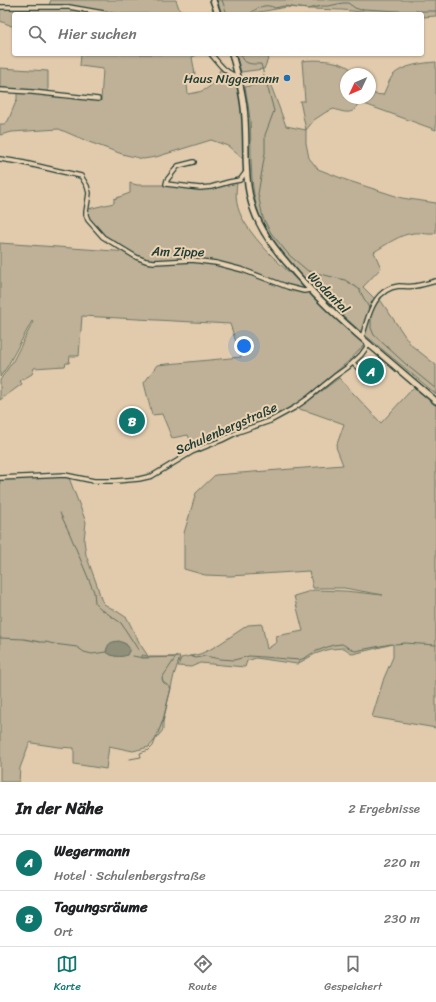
<!DOCTYPE html>
<html lang="de">
<meta charset="utf-8">
<style>
:root{--surface:#fff;--page:#f2f2f2;--text:#202124;--muted:#757577;--line:#e0e0e0;--accent:#0f766e}
body{margin:0;font-family:Sriracha,sans-serif;background:var(--page);color:var(--text)}
.compass{position:absolute;left:340px;top:68px;width:36px;height:36px;border-radius:50%;background:var(--surface);box-shadow:0 1px 3px #0004;rotate:226deg}
.you{position:absolute;left:244px;top:346px;width:14px;height:14px;margin:-10px;border:3px solid #fff;border-radius:50%;background:#1a73e8;box-shadow:0 0 0 6px #1a73e833}
.badge{display:grid;place-items:center;width:26px;height:26px;border-radius:50%;background:var(--accent);color:#fff;font-size:13px;font-weight:700}
.pin{position:absolute;translate:-50% -50%;border:2px solid #fff;box-shadow:0 1px 4px #0006}
.list{margin:0;padding:0;list-style:none}
h2{display:flex;justify-content:space-between;align-items:center;height:52px;margin:0;padding:0 16px;font-size:17px}
h2 small{font-size:13px;font-weight:400;color:var(--muted)}
.list li{display:grid;grid-template-columns:26px 1fr auto;gap:12px;align-items:center;box-sizing:border-box;height:56px;padding:0 16px;border-top:1px solid var(--line)}
.list b{display:block;font-size:15px;white-space:nowrap}
.list p{margin:0;font-size:13px;white-space:nowrap;color:var(--muted)}
.list em{font-size:13px;font-style:normal;color:var(--muted)}
.icon{flex:none;width:22px;height:22px;fill:none;stroke:currentColor;stroke-width:2;stroke-linecap:round;stroke-linejoin:round}
.map{position:relative;flex:none;width:436px;height:782px;overflow:hidden}
.search{position:absolute;background:var(--surface);box-shadow:0 1px 3px #0004;left:12px;right:12px;top:12px;height:44px;display:flex;align-items:center;gap:10px;box-sizing:border-box;padding:0 14px;border-radius:4px;color:var(--muted);font-size:15px}
.sheet{height:164px;background:var(--surface)}
nav{display:flex;justify-content:space-around;align-items:center;box-sizing:border-box;height:56px;border-top:1px solid var(--line);background:var(--surface);font-size:11px;color:var(--muted)}
nav a{display:grid;justify-items:center;gap:2px}
nav .on{color:var(--accent)}
.map>svg:first-child{display:block}
.green{fill:#beb197;stroke:#6e7766}
.water{fill:#8f8f7a;stroke:#626e5e}
.lines{fill:none;stroke-linecap:round;stroke-linejoin:round}
.stream{stroke:#626e5e;stroke-width:1}
.street-casing{stroke:#1f3d34;stroke-width:6}
.secondary-casing{stroke:#1f3d34;stroke-width:8}
.street{stroke:#ead1b2;stroke-width:3.5}
.secondary{stroke:#ead1b2;stroke-width:5}
.poi-dot{fill:#1f6fb2;stroke:#ead1b2;stroke-width:1.5}
.labels{text-anchor:middle;stroke-width:4;stroke-linejoin:round;paint-order:stroke}
.poi-label{font-size:13px;fill:#1f3d34;stroke:#ead1b2;text-anchor:end}
.street-label{font-size:13px;fill:#1f3d34;stroke:#ead1b2}
</style>
<div class="map">
<svg width="436" height="782" viewBox="0 0 436 782">
<rect width="100%" height="100%" fill="#e2cbad"/>
<filter id="ink" filterUnits="userSpaceOnUse"><feTurbulence type="fractalNoise" baseFrequency=".025" numOctaves="2"/><feDisplacementMap in="SourceGraphic" scale="8" xChannelSelector="R" yChannelSelector="G"/><feConvolveMatrix kernelMatrix="1 2 1 2 8 2 1 2 1" color-interpolation-filters="sRGB"/></filter>
<g filter="url(#ink)">
<path class="green" d="M51,0H176L181,14H120L68,5H49Z
M217,0H436V16L422,17V14H380L342,10L310,9L287,7L254,13V14H222Z
M0,8L68,9L101,14H14V27L0,21Z
M81,54H199L192,57L195,74L186,75L188,94C209,91 212,87 221,68L238,85L242,110L244,141L243,159L228,146L211,140L156,157L143,159L122,154L89,142L59,129L12,132L0,135V124H4L8,121L17,99V92L74,97L101,101L103,69L80,66Z
M236,54H270L264,69L241,72Z
M302,61C315,59 337,60 348,67C351,69 353,71 355,74H346V98H370V90L374,94L383,95C386,89 389,80 393,75C403,65 423,63 436,62V130L359,102C358,103 356,108 355,109C350,115 340,111 334,109L326,112L314,120L306,130V143L309,158L318,169L346,180L402,198L436,203V233C430,236 421,232 414,233C400,234 386,245 374,252L381,268L363,287L375,299L368,312L362,331H360C330,304 299,276 276,243C268,232 261,221 257,208C249,179 252,149 250,120C249,109 247,98 245,87L263,83H270L286,126L306,130L300,101H305Z
M0,68L48,71V92L0,88Z
M237,182C235,198 236,208 245,223C259,245 277,261 296,279C307,290 318,301 329,312C340,323 353,333 365,344L350,360L293,408L279,416L250,426L194,449L188,435L172,438L162,414L152,415L144,383L157,365L241,357L230,324L82,316L79,356H70L69,363H66L65,366L34,368L32,374L20,381L22,384L0,400V380L13,361L33,322L32,321L7,367L0,377V243L129,252L103,237L90,220L87,214L88,209L114,203V199L130,193V183L137,185H167L200,189Z
M379,298L411,345L436,365V394L365,335C367,320 371,310 379,298Z
M339,378L381,423L414,387L436,406V728L372,717L384,678L393,657V644L353,654L344,648L330,649L315,654L297,664L256,658L247,661L245,667L200,663L191,667L178,666L181,658L200,654L209,650L221,643L248,625L262,624L267,649L277,642L276,636L303,631L294,596L314,590L345,591L383,595L344,588H313L309,571L230,576L205,575L184,569V533L196,493L215,475L343,465L336,447L344,424L310,412L295,408L311,399Z
M61,476L69,478L86,522L84,540L86,555L97,585L101,599L104,604L118,612L127,618L140,644L148,656L142,655V657H180L174,675L166,709L163,722V730L149,747L133,751L109,746L106,769L74,764V748L58,747L32,743V742L29,744L20,768L19,782H0V479Z"/>
<path class="water" d="M119,641L126,644L130,649L127,655C123,657 116,657 111,655C109,654 108,653 106,652C108,643 110,642 119,641Z"/>
<g class="lines">
<path class="stream" d="M222,0L227,14
M250,14C257,7 266,3 275,8L284,6L307,9L322,6H328L343,3H348L355,8L361,10L364,9L398,11H436
M241,54C244,65 250,64 261,64L265,79
M266,81L274,111L265,135V153L258,194L263,218L271,233L289,255L308,271L345,280L359,289L369,308
M371,318V328L374,335L409,367L436,389
M60,513L69,532L94,592L95,603L101,609L121,623L139,651
M0,638L24,639L40,642H46L54,644L77,647L84,652L92,654L106,652
M395,644L405,643L436,645
M133,656L143,658L177,657
M190,656L196,658L205,656L220,659L234,660L249,656L263,657L299,660L305,658L314,652L333,645L342,644L355,651L391,644
M130,759L141,757L140,753L149,750L153,746L163,720L171,688L163,682L162,678L176,657"/>
<g class="street-casing">
<path id="street" d="M0,7H69L109,14
M211,54C220,65 225,73 239,77
M0,90L32,92L98,99
M0,159L20,162L81,176L87,186L89,193L86,212V215L88,220L103,237L136,257L146,261L154,262L192,260L216,263L243,270L264,278L288,287L304,291L310,290
M194,162L178,166L167,180L166,184L200,188L211,187L229,182L240,180L246,172
M361,337L363,334C369,314 374,289 399,286C404,286 410,287 415,286C422,285 429,283 436,281
M353,363L364,374L367,381
M0,478L65,475L94,481H116L139,479L152,476L192,452L222,440L238,432L270,421L294,408L307,399L334,377L348,367L361,355L369,344"/>
</g>
<g class="secondary-casing">
<path id="secondary" d="M213,0L218,14
M232,54C238,76 244,97 245,119C247,147 244,174 251,201C257,225 271,245 287,263C312,294 341,320 371,346C393,364 414,383 436,401"/>
</g>
<use href="#street" class="street"/>
<use href="#secondary" class="secondary"/>
</g>
</g>
<circle class="poi-dot" cx="287" cy="78" r="4"/>
<g class="labels">
<g class="poi-label">
<text x="279" y="83">Haus Niggemann</text>
</g>
<g class="street-label">
<text transform="translate(178 251) rotate(1)" y="5">Am Zippe</text>
<text transform="translate(329 292) rotate(45)" y="5">Wodantal</text>
<text transform="translate(226 428) rotate(-24)" y="5">Schulenbergstraße</text>
</g>
</g>
</svg>
<svg class="compass" viewBox="-18 -18 36 36"><path d="M0-13l5 13h-10z" fill="#e53935"/><path d="M0 13l5-13h-10z" fill="#757577"/></svg>
<div class="you"></div>
<div class="pin badge" style="left:371px;top:371px">A</div>
<div class="pin badge" style="left:132px;top:421px">B</div>
<div class="search"><svg class="icon" aria-label="search" viewBox="0 0 24 24"><circle cx="10" cy="10" r="6"/><path d="M15 15l6 6"/></svg>Hier suchen</div>
</div>
<section class="sheet">
<h2>In der Nähe<small>2 Ergebnisse</small></h2>
<ul class="list">
<li><span class="badge">A</span><div><b>Wegermann</b><p>Hotel · Schulenbergstraße</p></div><em>220 m</em></li>
<li><span class="badge">B</span><div><b>Tagungsräume</b><p>Ort</p></div><em>230 m</em></li>
</ul>
</section>
<nav>
<a class="on"><svg class="icon" aria-label="map" viewBox="0 0 24 24"><path d="M3 6l6-2 6 2 6-2v14l-6 2-6-2-6 2zM9 4v14M15 6v14"/></svg>Karte</a>
<a><svg class="icon" aria-label="directions" viewBox="0 0 24 24"><path d="M12 3l9 9-9 9-9-9zM9 14v-3h6M13 9l2 2-2 2"/></svg>Route</a>
<a><svg class="icon" aria-label="saved" viewBox="0 0 24 24"><path d="M7 4h10v16l-5-4-5 4z"/></svg>Gespeichert</a>
</nav>
